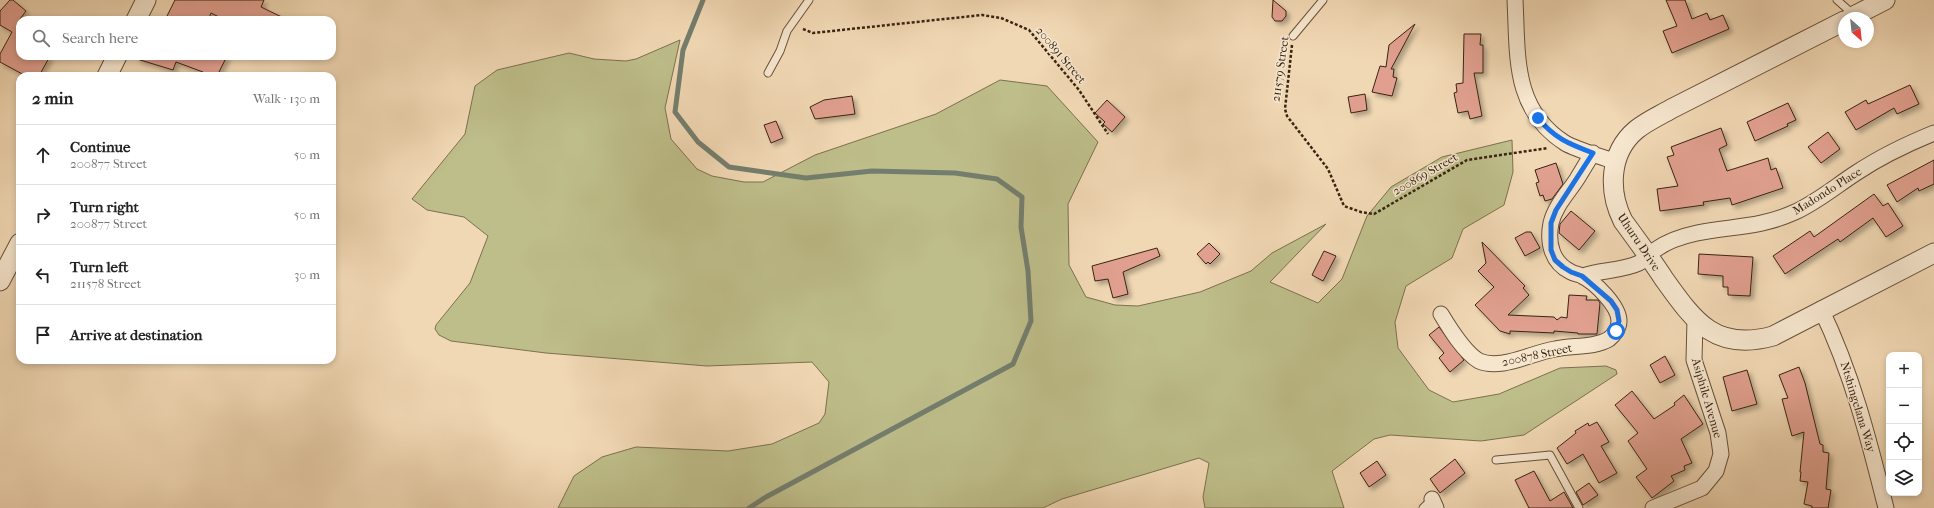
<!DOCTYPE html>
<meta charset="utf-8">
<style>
:root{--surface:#fff;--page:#f2f2f2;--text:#222;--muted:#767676;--line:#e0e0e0}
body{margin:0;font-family:"IM FELL French Canon",serif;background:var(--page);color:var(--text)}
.controls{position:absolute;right:12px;bottom:12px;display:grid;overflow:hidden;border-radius:8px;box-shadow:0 2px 6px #0003}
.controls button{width:36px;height:36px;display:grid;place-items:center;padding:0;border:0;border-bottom:1px solid var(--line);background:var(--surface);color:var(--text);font:20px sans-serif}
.compass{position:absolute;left:1838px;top:12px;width:36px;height:36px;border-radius:50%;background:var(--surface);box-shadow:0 2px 6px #0003;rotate:153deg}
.stop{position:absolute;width:12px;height:12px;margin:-9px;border:3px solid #1a73e8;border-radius:50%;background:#fff}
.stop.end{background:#1a73e8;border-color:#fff;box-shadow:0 1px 4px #0008}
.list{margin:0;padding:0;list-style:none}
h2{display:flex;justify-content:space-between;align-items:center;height:52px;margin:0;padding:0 16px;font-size:17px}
h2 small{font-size:13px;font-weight:400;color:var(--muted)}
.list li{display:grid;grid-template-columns:26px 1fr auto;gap:12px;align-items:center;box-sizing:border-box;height:60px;padding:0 16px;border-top:1px solid var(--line)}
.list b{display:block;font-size:15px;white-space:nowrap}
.list p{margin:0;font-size:13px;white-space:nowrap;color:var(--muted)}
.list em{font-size:13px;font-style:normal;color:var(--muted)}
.icon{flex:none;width:22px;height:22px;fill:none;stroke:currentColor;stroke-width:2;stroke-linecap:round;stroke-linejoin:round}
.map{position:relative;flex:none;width:1934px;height:508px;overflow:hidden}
.search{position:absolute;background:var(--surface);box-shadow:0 2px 6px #0003;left:16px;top:16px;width:320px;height:44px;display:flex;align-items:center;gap:10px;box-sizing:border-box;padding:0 14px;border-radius:12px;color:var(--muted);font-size:15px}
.panel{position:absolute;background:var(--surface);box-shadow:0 2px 6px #0003;left:16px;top:72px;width:320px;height:292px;border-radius:12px}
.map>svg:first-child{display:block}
.green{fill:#bebe8a;stroke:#7c714e}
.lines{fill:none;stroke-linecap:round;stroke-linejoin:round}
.stream{stroke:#747e6e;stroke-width:5}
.building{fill:#e1a08f;stroke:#392412;filter:url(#shadow)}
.service-casing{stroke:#67513a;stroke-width:9}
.minor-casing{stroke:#67513a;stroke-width:17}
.tertiary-casing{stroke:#67513a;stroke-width:21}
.path{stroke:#392412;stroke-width:2.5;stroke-dasharray:3 2;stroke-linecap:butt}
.service{stroke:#f6e6ce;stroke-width:7}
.minor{stroke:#f6e6ce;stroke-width:15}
.tertiary{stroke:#f6e6ce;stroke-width:19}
.route{stroke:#1a73e8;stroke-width:5}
.labels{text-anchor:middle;stroke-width:3;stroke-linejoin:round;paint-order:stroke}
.street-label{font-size:12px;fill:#392412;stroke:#f6e6ce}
</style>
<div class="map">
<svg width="1934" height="508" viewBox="0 0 1934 508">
<defs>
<filter id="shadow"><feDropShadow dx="3.5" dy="3.5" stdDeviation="2" flood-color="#0004"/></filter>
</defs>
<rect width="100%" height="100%" fill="#f1d8b4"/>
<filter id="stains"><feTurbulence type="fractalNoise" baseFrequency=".005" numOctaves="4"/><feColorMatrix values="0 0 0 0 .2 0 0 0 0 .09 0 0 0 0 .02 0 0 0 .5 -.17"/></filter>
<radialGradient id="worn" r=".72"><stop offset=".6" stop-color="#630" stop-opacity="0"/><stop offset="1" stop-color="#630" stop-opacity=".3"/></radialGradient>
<path class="green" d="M680,40L665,108L671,139L697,169L712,176L744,182H763L815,155L936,114L1000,80L1047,86L1098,142L1068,204L1069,265L1086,297L1115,305L1138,306L1200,292L1251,271L1272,253L1326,224L1270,282L1318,303L1342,279L1367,216L1391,187L1442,157L1512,140L1513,172L1504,205L1463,229L1452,258L1406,286L1395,322L1398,348L1429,390L1453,402L1499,394L1560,368L1606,366L1616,370L1617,374L1524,435L1481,441L1390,435L1374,439L1332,471L1344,508H1205L1203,497L1209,463L1199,458L1062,499L1043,508H558L574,476L602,457L636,447L728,451L772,444L819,423L825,414L829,382L812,362L707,366L546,353L451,341L439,335L435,329L436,325L470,283L488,236L464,217L427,210L412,199L465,134L475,86L497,70L569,53L594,59L626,61L636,59Z"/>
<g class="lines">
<path class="stream" d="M703,0L683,50L675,112L698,142L729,167L806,178L872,171L955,173L997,179L1022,197L1021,227L1028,271L1031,321L1013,364L766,497L749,508"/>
</g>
<path class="building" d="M10,0H13L26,11L20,19V56H50L39,76H26L0,62V54L12,32L0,25V11Z
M175,0H264L261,7L288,20H225L211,13L208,20H165Z
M1273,0L1286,11V16L1282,21H1275L1272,17Z
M1666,0H1685L1692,19L1707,13L1710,20L1723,15L1729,29L1672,53L1663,31L1677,26Z
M1415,24L1391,69H1394L1393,77L1397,78L1392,96L1372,92L1380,66L1386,67L1389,45Z
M1464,34H1481L1480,45H1483V73H1474L1482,116L1470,119L1468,111L1458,113L1454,93L1457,92L1456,84L1463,83Z
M137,56H227L217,76H202L203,72L176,62L173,70L137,59Z
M1910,85L1919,104L1897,114L1894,108L1856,130L1845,112L1866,100L1868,104Z
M1365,94L1367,110L1351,113L1348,97Z
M852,96L855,114L815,119L810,107L824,100Z
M1107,100L1125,117L1112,132L1103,124L1105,122L1095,113Z
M1788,103L1796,120L1787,124L1788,126L1755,141L1747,122Z
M776,121L783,138L771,143L764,125Z
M1721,128L1727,145L1719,149L1727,171L1768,158L1771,170L1776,168L1783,188L1732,205L1730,198L1703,202L1704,205L1660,211L1657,189L1678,186L1667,157L1674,155L1671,147Z
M1828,132L1840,149L1821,163L1808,147Z
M1934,160V184L1919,191L1918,188L1897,202L1887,185Z
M1556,163L1563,184L1552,199L1545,201L1543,195L1540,196L1536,183L1539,182L1535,170Z
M1874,194L1883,206L1888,203L1903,226L1886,237L1873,218L1840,242L1838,239L1785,274L1773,256L1810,231L1814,237Z
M1571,211L1595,231L1579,250L1559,233L1560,224Z
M1526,232H1531L1540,248L1525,256L1515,238Z
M1482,242L1525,286L1523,288L1529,295L1508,315L1554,317L1557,320L1561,317L1567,318L1569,295L1587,296L1586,300H1598L1600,303L1597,334H1578V333L1554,331V333L1510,331V334L1500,331L1475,305L1494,287L1478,271L1486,263Z
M1209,243L1220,254L1210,264L1208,262L1206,264L1197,254Z
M1157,248L1160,256L1123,272L1128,294L1113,298L1108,279L1095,281L1092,266Z
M1324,251L1336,256L1323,281L1312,275Z
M1699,254L1753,257L1750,296L1728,295V287H1723V276L1698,274Z
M1439,327L1464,360L1450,372L1439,358L1444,353L1429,335Z
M1665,356L1675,375L1660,383L1650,365Z
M1799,367L1805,383L1820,444L1823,445V452L1829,453L1826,489L1831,490L1828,508H1812V506L1804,504L1808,482L1800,481L1801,472H1800L1804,432L1792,436L1782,399L1788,398L1779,375Z
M1747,370L1757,404L1732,411L1723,377Z
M1632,391L1654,419L1675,405L1674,403L1684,395L1703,424L1681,439L1692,463L1684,466L1685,470L1671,476L1674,481L1652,498L1636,477L1647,469L1628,441L1638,433L1615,405Z
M1597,422L1609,442L1601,446L1617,473L1599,483L1583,454L1567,464L1557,448L1576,433L1575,431L1588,423L1589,426Z
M1455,459L1465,473L1440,493L1430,479Z
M1377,461L1386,475L1369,487L1360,473Z
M1534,471L1550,501L1564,492L1573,508H1529L1515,480Z
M1589,483L1598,495L1583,505L1576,492Z"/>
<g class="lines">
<g class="service-casing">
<path id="service" d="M1837,0L1854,15
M1293,36L1323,0
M768,73L780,51L787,31L809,0
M1496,460L1550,455L1579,508
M1423,508L1432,499"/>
</g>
<g class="minor-casing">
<path id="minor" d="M1515,0C1518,55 1512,109 1565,143C1579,151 1601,156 1616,162
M1583,276C1600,270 1622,271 1639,263C1645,260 1650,255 1655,250C1667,241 1683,236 1697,233C1732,226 1760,228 1795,212C1817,202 1836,186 1856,173C1880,157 1907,144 1934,133
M1821,309C1852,373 1869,440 1886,508
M1441,314C1450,329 1464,352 1479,361C1486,364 1496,364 1503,363C1521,360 1538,352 1555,349C1572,345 1594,348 1609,339C1614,335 1619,328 1619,321C1619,306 1595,282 1582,276C1579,274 1574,274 1571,272C1552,263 1547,243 1551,223C1555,206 1568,193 1577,179C1582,171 1587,162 1593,153
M1432,499L1436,508
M1653,508L1702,488L1716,471L1721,454L1718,433L1694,360L1695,320"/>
</g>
<g class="tertiary-casing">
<path id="tertiary" d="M1850,18L1885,0
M136,20L146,0
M1844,21L1671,109C1659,116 1647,121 1636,130C1609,153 1608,191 1623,221C1637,240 1651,259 1664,279C1694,321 1715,352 1773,336L1934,253
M107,76L117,56
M0,281L20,243"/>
</g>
<path class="path" d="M803,29L813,33L982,15L1001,18L1029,30L1079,90L1108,134
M1292,45L1285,109L1287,116L1328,169L1344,206L1361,212L1374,214L1467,160L1548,148"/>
<use href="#service" class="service"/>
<use href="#minor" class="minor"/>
<use href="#tertiary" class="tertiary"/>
</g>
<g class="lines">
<path class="route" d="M1538,118C1554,138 1569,144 1593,153L1556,210L1551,223V250L1555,260L1563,267L1571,272L1582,276L1611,301L1617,310L1619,321L1616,331"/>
</g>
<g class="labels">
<g class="street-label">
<text transform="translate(1061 55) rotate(50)" y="4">200891 Street</text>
<text transform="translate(1280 69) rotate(-82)" y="4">211579 Street</text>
<text transform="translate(1425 174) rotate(-30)" y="4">200869 Street</text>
<text transform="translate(1827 191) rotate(-32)" y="4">Madondo Place</text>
<text transform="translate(1639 242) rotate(56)" y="4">Uhuru Drive</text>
<text transform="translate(1537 355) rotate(-12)" y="4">200878 Street</text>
<text transform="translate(1707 398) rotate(74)" y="4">Asiphile Avenue</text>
<text transform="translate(1858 407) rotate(73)" y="4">Ntshingelana Way</text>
</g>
</g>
<rect width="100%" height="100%" filter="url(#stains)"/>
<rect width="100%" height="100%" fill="url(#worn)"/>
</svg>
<div class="controls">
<button>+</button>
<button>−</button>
<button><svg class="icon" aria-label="locate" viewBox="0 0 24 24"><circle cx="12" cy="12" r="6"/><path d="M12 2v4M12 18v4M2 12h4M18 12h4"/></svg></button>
<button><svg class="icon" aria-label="layers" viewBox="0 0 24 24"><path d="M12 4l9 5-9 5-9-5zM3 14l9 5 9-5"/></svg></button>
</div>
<svg class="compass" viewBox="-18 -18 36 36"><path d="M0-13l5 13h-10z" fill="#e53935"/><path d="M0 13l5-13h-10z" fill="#767676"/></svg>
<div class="stop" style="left:1616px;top:331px"></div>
<div class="stop end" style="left:1538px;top:118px"></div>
<div class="search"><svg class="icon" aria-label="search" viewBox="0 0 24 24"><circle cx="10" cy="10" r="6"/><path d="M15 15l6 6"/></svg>Search here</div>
<section class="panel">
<h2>2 min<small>Walk · 130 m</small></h2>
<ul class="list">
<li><svg class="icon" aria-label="ahead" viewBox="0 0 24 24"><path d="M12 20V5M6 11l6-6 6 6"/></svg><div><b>Continue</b><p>200877 Street</p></div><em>50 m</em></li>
<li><svg class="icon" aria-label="right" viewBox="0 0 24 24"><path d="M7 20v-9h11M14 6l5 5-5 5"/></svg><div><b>Turn right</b><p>200877 Street</p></div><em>50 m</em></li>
<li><svg class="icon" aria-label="left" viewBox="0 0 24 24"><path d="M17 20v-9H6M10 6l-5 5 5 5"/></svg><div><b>Turn left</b><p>211578 Street</p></div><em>30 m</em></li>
<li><svg class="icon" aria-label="arrive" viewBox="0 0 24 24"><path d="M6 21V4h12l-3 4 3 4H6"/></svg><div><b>Arrive at destination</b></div></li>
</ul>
</section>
</div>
